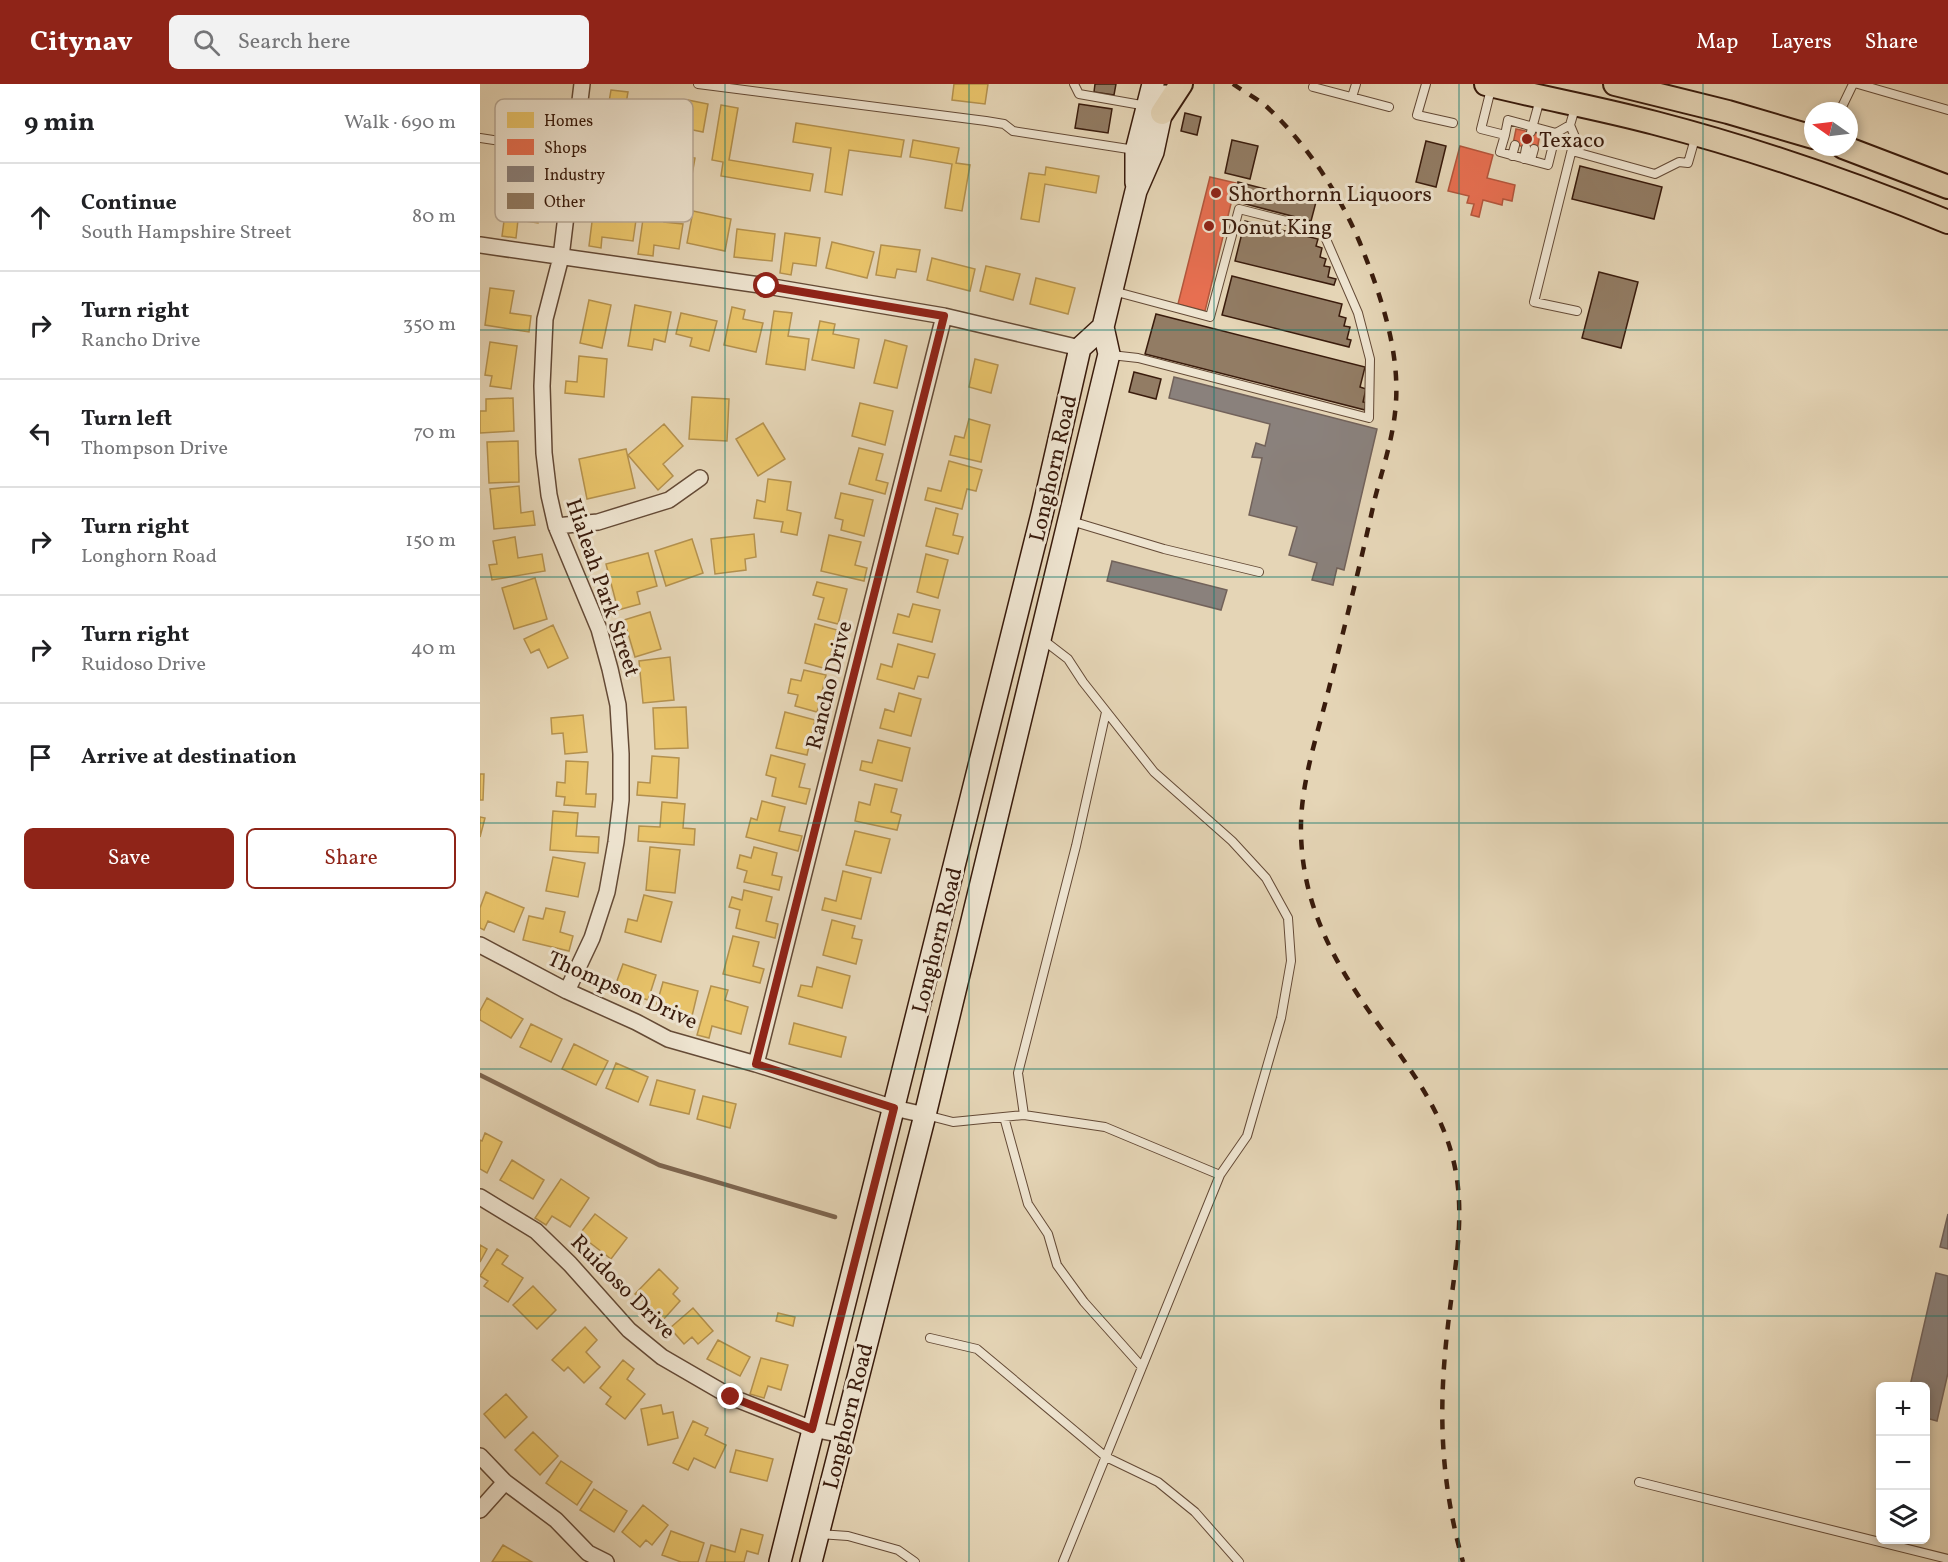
<!DOCTYPE html>
<meta charset="utf-8">
<style>
:root{--surface:#fff;--page:#f2f2f2;--text:#202124;--muted:#757577;--line:#e0e0e0;--accent:#8f2418}
body{margin:0;font-family:Vollkorn,serif;background:var(--page);color:var(--text)}
.controls{position:absolute;right:18px;bottom:18px;display:grid;overflow:hidden;border-radius:9px;box-shadow:0 3px 9px #0003}
.controls button{width:54px;height:54px;display:grid;place-items:center;padding:0;border:0;border-bottom:2px solid var(--line);background:var(--surface);color:var(--text);font:30px sans-serif}
.compass{position:absolute;left:1324px;top:18px;width:54px;height:54px;border-radius:50%;background:var(--surface);box-shadow:0 3px 9px #0003;rotate:284deg}
.stop{position:absolute;width:18px;height:18px;margin:-14px;border:4px solid #8f2418;border-radius:50%;background:#fff}
.stop.end{background:#8f2418;border-color:#fff;box-shadow:0 2px 6px #0008}
.list{margin:0;padding:0;list-style:none}
h2{display:flex;justify-content:space-between;align-items:center;height:78px;margin:0;padding:0 24px;font-size:26px}
h2 small{font-size:20px;font-weight:400;color:var(--muted)}
.list li{display:grid;grid-template-columns:39px 1fr auto;gap:18px;align-items:center;box-sizing:border-box;height:108px;padding:0 24px;border-top:2px solid var(--line)}
.list b{display:block;font-size:22px;white-space:nowrap}
.list p{margin:0;font-size:20px;white-space:nowrap;color:var(--muted)}
.list em{font-size:20px;font-style:normal;color:var(--muted)}
.actions{display:flex;gap:12px;padding:18px 24px}
.actions a{flex:1;padding:14px 0;border:2px solid var(--accent);border-radius:9px;text-align:center;font-size:21px;color:var(--accent)}
.actions .main{background:var(--accent);color:#fff}
.icon{flex:none;width:33px;height:33px;fill:none;stroke:currentColor;stroke-width:2;stroke-linecap:round;stroke-linejoin:round}
.map{position:relative;flex:none;width:1468px;height:1478px;overflow:hidden}
header{display:flex;align-items:center;gap:36px;box-sizing:border-box;height:84px;padding:0 30px;background:var(--accent);color:#fff}
header strong{font-size:28px}
nav{display:flex;gap:33px;margin-inline-start:auto;font-size:21px}
.search{width:420px;height:54px;background:var(--page);display:flex;align-items:center;gap:15px;box-sizing:border-box;padding:0 21px;border-radius:9px;color:var(--muted);font-size:22px}
main{display:flex}
aside{flex:1;background:var(--surface)}
.map>svg:first-child{display:block}
.homes{fill:#e9c46a;stroke:#b4914e;stroke-width:1.5}
.shops{fill:#e76f51;stroke:#b3563c;stroke-width:1.5}
.industry{fill:#8a817c;stroke:#72625a;stroke-width:1.5}
.lines{fill:none;stroke-linecap:round;stroke-linejoin:round}
.stream{stroke:#7d654f;stroke-width:4.5}
.building{fill:#927c64;stroke:#391b0c;stroke-width:1.5}
.service-casing{stroke:#644a36;stroke-width:10}
.minor-casing{stroke:#644a36;stroke-width:18}
.secondary-casing{stroke:#391b0c;stroke-width:24}
.primary-casing{stroke:#391b0c;stroke-width:26}
.service{stroke:#eee4d0;stroke-width:8}
.minor{stroke:#eee4d0;stroke-width:15}
.secondary{stroke:#eee4d0;stroke-width:21}
.primary{stroke:#e5d5b6;stroke-width:22}
.rail{stroke:#391b0c;stroke-width:4.5;stroke-dasharray:10 10;stroke-linecap:butt}
.route{stroke:#8f2418;stroke-width:8}
.grid{fill:none;stroke:#0f766e;stroke-width:1.5;stroke-opacity:0.55}
.poi-dot{fill:#8f2418;stroke:#eee4d0;stroke-width:2}
.labels{text-anchor:middle;stroke-width:6;stroke-linejoin:round;paint-order:stroke}
.poi-label{font-size:22px;fill:#391b0c;stroke:#eee4d0;text-anchor:start}
.street-label{font-size:22px;fill:#391b0c;stroke:#eee4d0}
.key{fill:#eee4d0;stroke:#b8a895;stroke-width:1.5}
.key-label{font-size:16px;fill:#391b0c}
</style>
<header>
<strong>Citynav</strong>
<div class="search"><svg class="icon" aria-label="search" viewBox="0 0 24 24"><circle cx="10" cy="10" r="6"/><path d="M15 15l6 6"/></svg>Search here</div>
<nav><a>Map</a><a>Layers</a><a>Share</a></nav>
</header>
<main>
<aside>
<h2>9 min<small>Walk · 690 m</small></h2>
<ul class="list">
<li><svg class="icon" aria-label="ahead" viewBox="0 0 24 24"><path d="M12 20V5M6 11l6-6 6 6"/></svg><div><b>Continue</b><p>South Hampshire Street</p></div><em>80 m</em></li>
<li><svg class="icon" aria-label="right" viewBox="0 0 24 24"><path d="M7 20v-9h11M14 6l5 5-5 5"/></svg><div><b>Turn right</b><p>Rancho Drive</p></div><em>350 m</em></li>
<li><svg class="icon" aria-label="left" viewBox="0 0 24 24"><path d="M17 20v-9H6M10 6l-5 5 5 5"/></svg><div><b>Turn left</b><p>Thompson Drive</p></div><em>70 m</em></li>
<li><svg class="icon" aria-label="right" viewBox="0 0 24 24"><path d="M7 20v-9h11M14 6l5 5-5 5"/></svg><div><b>Turn right</b><p>Longhorn Road</p></div><em>150 m</em></li>
<li><svg class="icon" aria-label="right" viewBox="0 0 24 24"><path d="M7 20v-9h11M14 6l5 5-5 5"/></svg><div><b>Turn right</b><p>Ruidoso Drive</p></div><em>40 m</em></li>
<li><svg class="icon" aria-label="arrive" viewBox="0 0 24 24"><path d="M6 21V4h12l-3 4 3 4H6"/></svg><div><b>Arrive at destination</b></div></li>
</ul>
<div class="actions"><a class="main">Save</a><a>Share</a></div>
</aside>
<div class="map">
<svg width="1468" height="1478" viewBox="0 0 1468 1478">
<rect width="100%" height="100%" fill="#e5d5b6"/>
<filter id="stains"><feTurbulence type="fractalNoise" baseFrequency=".00333" numOctaves="4"/><feColorMatrix values="0 0 0 0 .2 0 0 0 0 .09 0 0 0 0 .02 0 0 0 .5 -.17"/></filter>
<radialGradient id="worn" r=".72"><stop offset=".6" stop-color="#630" stop-opacity="0"/><stop offset="1" stop-color="#630" stop-opacity=".3"/></radialGradient>
<path class="homes" d="M474,0H508L505,20L472,16Z
M131,6L148,8L139,61L215,74L212,91L131,78L134,62L122,60Z
M208,16L228,20L223,48L203,44Z
M241,21L258,24L249,76L333,90L330,107L241,92L243,78L232,76Z
M316,39L424,56L421,73L369,66L362,111L345,108L351,64L313,58Z
M433,56L479,64L476,79L490,81L482,127L465,124L472,80L430,73Z
M566,83L619,92L616,109L565,100L559,138L541,135L549,89L565,91Z
M28,107L61,111L58,139L38,136L36,154L22,152Z
M125,125L134,126V133L156,136L153,157L122,153L121,164L109,162L113,130L124,132Z
M172,125L186,127L184,138L203,140L199,165L174,161L173,172L158,170L163,135L170,136Z
M213,127L251,135L245,167L207,159Z
M257,145L295,150L292,177L254,173Z
M305,149L340,154L336,182L313,179L311,191L300,189Z
M352,158L394,168L387,194L346,184Z
M401,161L440,166L436,188L417,185L415,194L396,191Z
M452,174L495,185L490,207L447,196Z
M506,182L540,190L533,216L500,207Z
M556,194L595,204L588,230L550,220Z
M10,204L34,207L30,229L51,232L49,248L5,241Z
M109,216L131,221L122,264L100,259Z
M155,221L191,228L185,258L174,255L172,266L148,262Z
M252,223L265,226L263,235L283,239L276,268L244,261Z
M294,227L312,229L308,252L329,255L325,286L286,280Z
M201,229L237,237L229,267L210,262L212,254L196,250Z
M340,237L355,240L353,250L379,255L374,284L332,276Z
M405,256L427,262L417,304L394,299Z
M10,258L37,262L31,305L10,302L12,292L5,291Z
M99,272L127,275L124,313L85,309L86,297L97,298Z
M495,275L518,281L511,309L489,303Z
M212,313L249,315L247,357L209,355Z
M33,314L34,347L0,349V327H6V315Z
M380,319L413,327L405,361L372,352Z
M489,335L510,341L501,378L470,371L475,352L484,354Z
M283,339L305,375L278,392L256,355Z
M184,340L203,362L183,380L193,392L178,406L148,371Z
M38,357L39,398L9,399L7,358Z
M379,364L403,370L396,396L408,399L405,410L369,400Z
M146,365L155,404L107,415L99,375Z
M469,377L502,386L496,407L487,405L482,425L445,416L448,404L461,407Z
M288,395L311,398L307,426L321,429L317,451L301,448L303,438L274,434L277,416L285,418Z
M39,402L41,429L53,427L55,441L14,445L10,405Z
M361,409L393,416L384,452L361,446L363,436L355,434Z
M456,424L478,430L473,451L483,453L478,470L446,462Z
M274,450L276,473L265,475L266,486L235,490L231,455Z
M349,451L381,458L375,481L387,484L384,497L341,487Z
M35,453L38,474L62,470L65,487L12,496L9,481L17,480L13,457Z
M212,455L223,489L186,502L175,467Z
M168,469L177,502L157,508L160,520L138,526L126,480Z
M446,470L468,476L458,514L437,508Z
M55,494L67,535L34,545L22,504Z
M337,498L367,505L358,540L338,535L344,514L333,511Z
M433,520L460,526L452,558L413,549L418,530L429,533Z
M170,528L181,565L155,573L144,536Z
M335,540L357,546L347,585L325,579Z
M73,541L88,574L68,584L59,565L51,569L44,555Z
M418,560L455,570L448,594L438,592L434,605L397,595L401,580L412,583Z
M190,573L194,616L163,619L159,577Z
M324,586L346,591L337,628L315,622L318,611L308,609L311,595L321,597Z
M419,609L441,615L431,652L400,644L405,625L414,628Z
M206,623L208,664L175,665L173,624Z
M305,628L335,636L327,671L296,664Z
M103,631L107,668L85,670L83,649L72,650L71,634Z
M398,656L430,664L422,697L380,686L382,677L392,679Z
M291,671L325,680L319,703L330,705L326,720L292,712L296,694L286,691Z
M172,672L199,674L197,714L157,711L158,698L170,699Z
M86,677L108,678L106,710H116L115,723L84,721L85,713L76,712L77,698L85,699Z
M0,690H4L3,716H0Z
M395,700L417,705L411,728L421,731L417,746L375,737L379,718L390,721Z
M282,717L305,723L299,747L322,752L318,767L266,753L271,734L277,736Z
M182,718L205,720L203,744L215,745L214,761L158,757L159,742L180,743Z
M73,727L98,729L96,752L119,753L118,769L70,766Z
M0,733L5,734L0,753Z
M375,747L410,755L401,789L366,781Z
M170,763L200,766L195,809L166,806Z
M274,763L297,769L292,791L302,793L299,806L264,798L267,787L257,784L260,771L271,774Z
M73,773L105,779L98,813L66,807Z
M363,787L391,794L381,835L342,826L345,814L356,817Z
M264,806L292,813L286,837L298,840L295,854L256,844L260,826L249,823L252,813L262,816Z
M6,808L44,824L34,848L8,837L4,846L0,844V824Z
M164,811L192,818L181,858L145,848L148,835L157,837Z
M66,824L85,828L80,848L93,852L89,867L43,856L49,832L63,835Z
M352,836L375,842L372,854L382,856L376,880L343,871Z
M253,852L279,858L273,882L284,885L280,899L243,890Z
M143,880L176,891L168,916L134,905Z
M337,883L370,892L362,924L318,912L321,901L332,903Z
M183,898L218,907L212,932L176,923Z
M231,902L248,906L245,916L268,923L261,950L232,942L229,954L217,951Z
M7,914L43,935L31,954L0,936V927Z
M314,939L366,953L361,973L309,960Z
M51,940L82,955L71,978L40,963Z
M94,960L128,977L116,1001L82,985Z
M136,979L168,993L158,1018L126,1004Z
M177,996L215,1006L209,1030L170,1021Z
M223,1012L256,1020L250,1044L217,1035Z
M5,1049L22,1058L7,1089L0,1085V1056L2,1057Z
M32,1076L64,1096L53,1115L20,1096Z
M81,1095L109,1114L90,1143L72,1132L66,1141L55,1134Z
M115,1130L147,1154L131,1175L109,1158L105,1164L95,1156Z
M0,1161L7,1165L0,1178Z
M17,1165L28,1172L22,1180L43,1194L28,1218L4,1202L8,1197L0,1192Z
M179,1185L198,1204L193,1210L200,1217L183,1236L155,1210Z
M53,1202L76,1226L57,1245L33,1221Z
M213,1224L233,1247L218,1260L212,1253L204,1260L190,1244Z
M298,1229L315,1233L313,1242L296,1237Z
M105,1243L117,1256L106,1268L120,1283L104,1299L88,1283L84,1287L72,1276Z
M238,1256L270,1273L260,1292L227,1275Z
M281,1274L308,1281L301,1306L288,1302L284,1314L270,1310Z
M143,1276L154,1285L147,1295L165,1310L145,1335L126,1320L131,1313L120,1304Z
M26,1310L47,1333L25,1354L4,1330Z
M181,1321L183,1330L193,1328L198,1354L168,1361L161,1325Z
M213,1337L228,1344L225,1351L246,1361L235,1384L214,1374L208,1386L193,1379Z
M53,1348L78,1372L60,1391L35,1366Z
M256,1366L293,1375L287,1397L250,1388Z
M81,1377L112,1398L97,1421L66,1399Z
M114,1405L147,1427L134,1448L100,1426Z
M163,1421L188,1441L172,1461L166,1456L160,1463L142,1448Z
M261,1445L283,1451L278,1470L267,1467L264,1478H226L231,1461L255,1468Z
M191,1447L224,1459L218,1478H201L182,1471Z
M23,1461L52,1478H12Z"/>
<path class="shops" d="M1036,45L1060,50L1057,66L1033,60Z
M980,62L1013,71L1007,94L1035,101L1032,117L1023,115L1022,121L1003,116L999,133L991,131L994,120L987,119L989,112L968,107Z
M730,93L756,99L725,227L698,220Z"/>
<path class="industry" d="M694,293L897,345L864,486L857,484L853,501L832,496L837,479L809,471L817,443L769,431L782,374L772,373L776,359L785,362L790,340L689,314Z
M632,477L747,506L741,526L627,497Z
M1468,1130V1165L1460,1163Z
M1456,1189L1468,1192V1289L1457,1337L1446,1334V1302H1430Z"/>
<g class="lines">
<path class="stream" d="M0,991L179,1081L355,1133"/>
</g>
<path class="building" d="M615,0H636L634,11L614,8Z
M599,20L632,25L628,49L595,44Z
M705,29L721,33L717,51L701,47Z
M752,56L778,62L770,95L745,89Z
M946,57L966,62L956,103L936,98Z
M1100,82L1182,103L1174,135L1092,115Z
M758,98L836,118L831,137L754,117Z
M765,137L838,155L836,162L842,164L840,173L846,175L844,182L850,183L848,193L856,195L854,201L755,177Z
M1119,188L1158,198L1141,264L1102,254Z
M752,192L862,220L859,232L866,234L864,242L870,243L867,255L871,256L869,263L742,231Z
M676,230L885,283L880,303L886,305L883,318L887,319L885,326L665,270Z
M654,288L681,295L676,315L649,308Z"/>
<g class="lines">
<g class="service-casing">
<path id="service" d="M218,0L506,37L524,40L533,47L655,66
M594,0L599,10L667,22
M946,0L937,31L973,39
M1378,0L1468,26
M833,3L909,23
M1011,5L1001,45L1025,51L1020,68L1068,81L1076,49L1090,41
M872,13L876,0
M1095,24L1090,41L1095,53L1054,218L1097,227
M1360,27L1373,0
M1051,48L1060,15
M1025,51L1028,36L1076,49
M0,54L92,68
M1092,67L1175,90L1199,78L1208,79L1216,51
M1032,72L1035,61
M1044,75L1046,64
M1051,76L1054,65
M631,271L658,274L889,334L890,275L878,229L842,146L759,125L730,233L633,207
M591,437L684,465L779,488
M562,555L588,575L603,598L674,688L752,757L786,794L808,834L811,877L801,934L767,1052L740,1091L583,1478
M446,1031L473,1038L544,1031L625,1043L740,1091
M544,1031L538,989L596,762L626,628
M524,1033L548,1120L568,1150L577,1181L604,1218L662,1283
M450,1254L497,1265L626,1373L678,1398L715,1428L759,1478
M1159,1398L1468,1475
M339,1450L368,1452L418,1466L435,1478"/>
</g>
<g class="minor-casing">
<path id="minor" d="M0,161L287,202L464,232L600,264
M76,442L118,438L189,416L220,394
M0,861L87,907L156,938L188,955L276,980L414,1024L445,1031
M87,907L112,854L127,808L136,758L141,716V670L138,621L130,585L119,545L76,442L69,411L64,369L62,302L65,235L81,173L102,0
M276,980L464,232
M0,1113L56,1147L90,1180L149,1246L182,1273L251,1313L332,1345L363,1351
M0,1372L25,1398L76,1436L108,1469L126,1478
M0,1426L25,1398"/>
</g>
<g class="secondary-casing">
<path id="secondary" d="M656,99V67L673,0
M300,1478L562,430L600,264L623,243
M331,1478L445,1031L629,270L623,243L656,107L673,68L685,12"/>
</g>
<g class="primary-casing">
<path id="primary" d="M1006,0C1062,14 1119,24 1175,39C1275,65 1373,99 1468,138
M1135,0L1248,28L1333,53
M682,29L701,0
M1363,63L1468,103"/>
</g>
<use href="#service" class="service"/>
<use href="#minor" class="minor"/>
<use href="#secondary" class="secondary"/>
<use href="#primary" class="primary"/>
<path class="rail" d="M753,0C763,7 776,14 786,22C826,59 859,109 880,159C901,212 922,271 915,329C912,357 902,387 895,414C880,482 863,549 846,616C835,658 820,704 821,748C822,821 854,879 896,937C927,981 960,1022 973,1075C987,1130 974,1187 968,1241C958,1325 960,1396 983,1478"/>
</g>
<g class="lines">
<path class="route" d="M251,1313L332,1345L414,1024L276,980L464,232L287,202"/>
</g>
<path class="grid" d="M245,0V1478M489,0V1478M734,0V1478M979,0V1478M1223,0V1478M0,246H1468M0,493H1468M0,739H1468M0,985H1468M0,1232H1468"/>
<g class="poi-dot">
<circle cx="1047" cy="55" r="6"/>
<circle cx="736" cy="109" r="6"/>
<circle cx="729" cy="142" r="6"/>
</g>
<g class="labels">
<g class="poi-label">
<text x="1059" y="63">Texaco</text>
<text x="748" y="117">Shorthornn Liquoors</text>
<text x="741" y="150">Donut King</text>
</g>
<g class="street-label">
<text transform="translate(572 384) rotate(-77)" y="8">Longhorn Road</text>
<text transform="translate(124 503) rotate(71)" y="8">Hialeah Park Street</text>
<text transform="translate(348 601) rotate(-76)" y="8">Rancho Drive</text>
<text transform="translate(456 856) rotate(-76)" y="8">Longhorn Road</text>
<text transform="translate(143 905) rotate(24)" y="8">Thompson Drive</text>
<text transform="translate(144 1202) rotate(45)" y="8">Ruidoso Drive</text>
<text transform="translate(367 1332) rotate(-76)" y="8">Longhorn Road</text>
</g>
</g>
<rect x="15" y="15" width="198" height="123" rx="9" class="key"/>
<rect x="27" y="28" width="27" height="16" fill="#e9c46a"/>
<rect x="27" y="55" width="27" height="16" fill="#e76f51"/>
<rect x="27" y="82" width="27" height="16" fill="#8a817c"/>
<rect x="27" y="109" width="27" height="16" fill="#927c64"/>
<g class="key-label">
<text x="64" y="42">Homes</text>
<text x="64" y="69">Shops</text>
<text x="64" y="96">Industry</text>
<text x="64" y="123">Other</text>
</g>
<rect width="100%" height="100%" filter="url(#stains)"/>
<rect width="100%" height="100%" fill="url(#worn)"/>
</svg>
<div class="controls">
<button>+</button>
<button>−</button>
<button><svg class="icon" aria-label="layers" viewBox="0 0 24 24"><path d="M12 4l9 5-9 5-9-5zM3 14l9 5 9-5"/></svg></button>
</div>
<svg class="compass" viewBox="-18 -18 36 36"><path d="M0-13l5 13h-10z" fill="#e53935"/><path d="M0 13l5-13h-10z" fill="#757577"/></svg>
<div class="stop" style="left:287px;top:202px"></div>
<div class="stop end" style="left:251px;top:1313px"></div>
</div>
</main>
